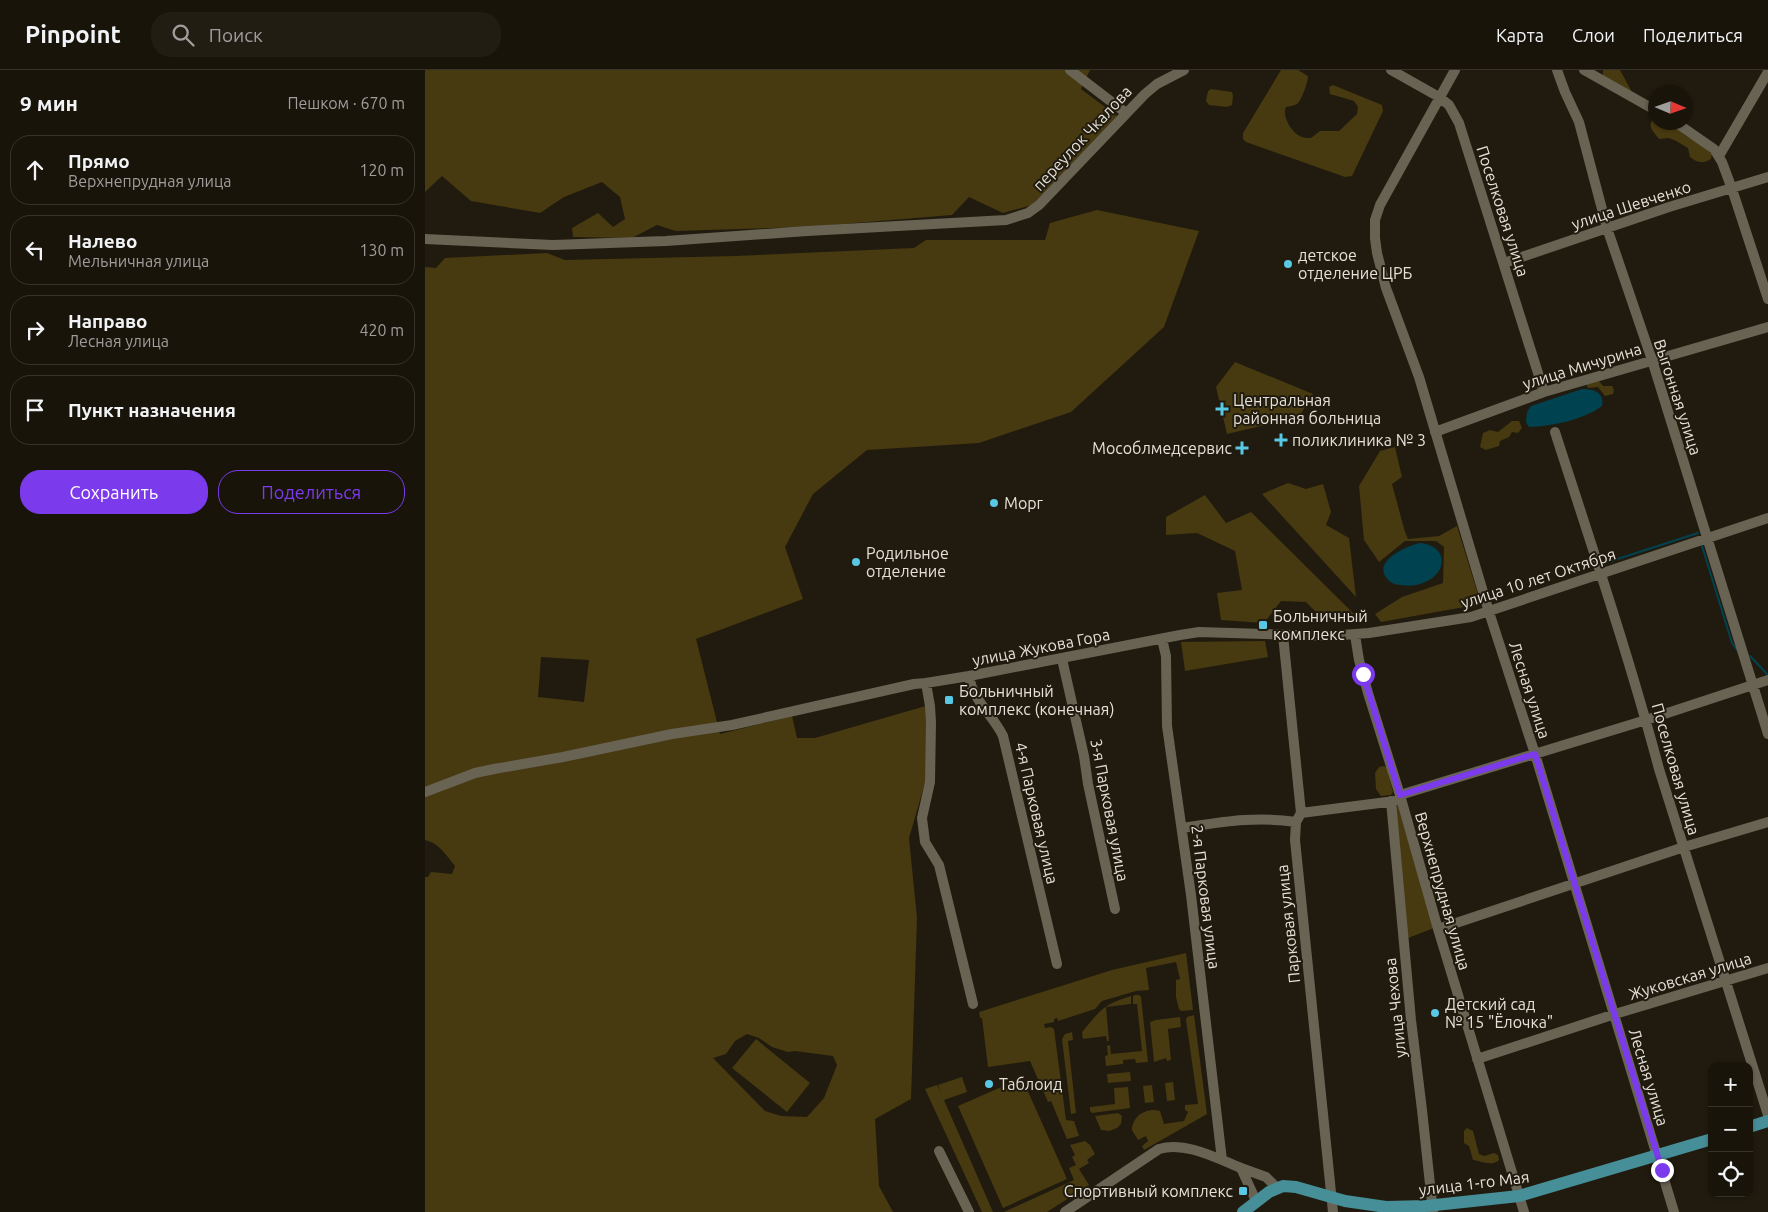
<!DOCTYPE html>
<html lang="ru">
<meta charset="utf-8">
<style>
:root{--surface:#18140a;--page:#211d13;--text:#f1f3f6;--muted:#9f9e9c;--line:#36332b;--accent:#7c3aed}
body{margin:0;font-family:Ubuntu,sans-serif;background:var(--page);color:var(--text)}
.controls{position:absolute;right:15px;bottom:15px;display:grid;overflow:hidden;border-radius:10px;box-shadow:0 1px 4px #0004}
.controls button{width:45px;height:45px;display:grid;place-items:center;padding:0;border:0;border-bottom:1px solid var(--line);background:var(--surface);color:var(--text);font:25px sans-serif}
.compass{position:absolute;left:1223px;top:15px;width:45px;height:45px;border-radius:50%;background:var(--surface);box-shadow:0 1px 4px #0004;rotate:92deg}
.stop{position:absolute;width:15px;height:15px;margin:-11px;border:4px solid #7c3aed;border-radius:50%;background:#fff}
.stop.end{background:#7c3aed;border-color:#fff;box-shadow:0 1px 5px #0008}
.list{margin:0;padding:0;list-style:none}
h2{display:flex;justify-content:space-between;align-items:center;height:65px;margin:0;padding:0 20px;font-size:21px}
h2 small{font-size:16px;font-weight:400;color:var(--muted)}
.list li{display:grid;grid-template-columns:32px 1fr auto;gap:15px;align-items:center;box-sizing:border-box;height:70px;margin:0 10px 10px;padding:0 10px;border:1px solid var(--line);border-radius:20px}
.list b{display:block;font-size:19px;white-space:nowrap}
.list p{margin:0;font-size:16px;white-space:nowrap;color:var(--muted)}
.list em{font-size:16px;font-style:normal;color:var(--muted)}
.actions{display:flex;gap:10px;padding:15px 20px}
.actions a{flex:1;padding:11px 0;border:1px solid var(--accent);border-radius:20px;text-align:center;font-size:18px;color:var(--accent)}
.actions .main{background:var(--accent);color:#fff}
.icon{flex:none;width:28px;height:28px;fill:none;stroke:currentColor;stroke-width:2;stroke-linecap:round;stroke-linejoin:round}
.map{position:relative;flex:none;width:1343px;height:1142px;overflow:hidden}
header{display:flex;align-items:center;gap:30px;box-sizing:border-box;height:70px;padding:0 25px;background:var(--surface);border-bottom:1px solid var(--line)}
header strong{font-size:24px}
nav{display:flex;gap:28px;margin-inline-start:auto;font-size:18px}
.search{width:350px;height:45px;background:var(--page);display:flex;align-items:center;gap:12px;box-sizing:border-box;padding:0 18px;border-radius:20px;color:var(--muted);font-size:19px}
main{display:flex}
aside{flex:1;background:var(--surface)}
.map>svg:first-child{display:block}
.green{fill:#473910;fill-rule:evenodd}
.water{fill:#004250}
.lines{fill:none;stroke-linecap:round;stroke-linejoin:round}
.stream{stroke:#004250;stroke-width:2}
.minor{stroke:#696354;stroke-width:10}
.major{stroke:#468e98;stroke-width:12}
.route{stroke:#7c3aed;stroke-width:6}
.poi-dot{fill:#59c8e4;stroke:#201b0e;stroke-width:2}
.labels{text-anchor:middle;stroke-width:4;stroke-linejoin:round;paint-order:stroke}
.street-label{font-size:16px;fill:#e5e1d9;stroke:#201b0e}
.poi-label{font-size:16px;fill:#e5e1d9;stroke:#201b0e;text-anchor:start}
</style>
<header>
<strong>Pinpoint</strong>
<div class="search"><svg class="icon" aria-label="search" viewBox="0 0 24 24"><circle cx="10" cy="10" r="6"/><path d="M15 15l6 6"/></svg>Поиск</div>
<nav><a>Карта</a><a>Слои</a><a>Поделиться</a></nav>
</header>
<main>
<aside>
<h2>9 мин<small>Пешком · 670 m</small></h2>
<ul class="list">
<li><svg class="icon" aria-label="ahead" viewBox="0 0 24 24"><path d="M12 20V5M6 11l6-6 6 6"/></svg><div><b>Прямо</b><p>Верхнепрудная улица</p></div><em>120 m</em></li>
<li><svg class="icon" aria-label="left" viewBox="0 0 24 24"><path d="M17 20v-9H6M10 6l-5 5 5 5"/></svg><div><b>Налево</b><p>Мельничная улица</p></div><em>130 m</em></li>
<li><svg class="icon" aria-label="right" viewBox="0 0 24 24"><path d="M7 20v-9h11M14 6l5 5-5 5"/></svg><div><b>Направо</b><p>Лесная улица</p></div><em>420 m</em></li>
<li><svg class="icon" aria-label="arrive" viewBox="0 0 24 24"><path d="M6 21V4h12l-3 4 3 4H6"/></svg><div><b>Пункт назначения</b></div></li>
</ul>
<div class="actions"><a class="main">Сохранить</a><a>Поделиться</a></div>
</aside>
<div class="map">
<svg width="1343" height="1142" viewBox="0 0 1343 1142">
<rect width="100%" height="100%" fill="#201b0e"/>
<path class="green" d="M0,0H665L656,19L692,46L607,135L578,143L544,127L527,145L381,157L251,161L232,155L207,168L148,167L147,158L173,143L188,157L200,149L195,127L177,112L139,127L115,143L46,131L17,106L0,122Z
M856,0H873L883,6C883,12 877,29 873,33C870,36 865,36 861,37C857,45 865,60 873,65C877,68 882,68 886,68L895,61H914L932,44L933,37L929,31L905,24L904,17L908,15L957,35L958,41L927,106L920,107L821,72L818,69V63Z
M1178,0H1195L1207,22L1178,7Z
M786,19L807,22L808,26L807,35L802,37L784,35L781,31L783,21Z
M1230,48V52L1245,53L1261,66L1277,74L1287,84L1286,89C1277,94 1273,93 1265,87L1263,78L1251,71L1244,68L1234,69C1229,62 1220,55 1230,48Z
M672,140L774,161L739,257L646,342L554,373L442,380L388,424L360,477L378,529L271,569L295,664L367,646L372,668H390L504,635L500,713L484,768L492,848L486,1029L450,1049L454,1116L468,1142H0V807H3L6,802L27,804L30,796C21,785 14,773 0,770V197L11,198L20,188L122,183L140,190L310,186L489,178L501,170H620L625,153ZM116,587L164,590L159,632L113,627ZM322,964L334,968L347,977L363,982L370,981L408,986L412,995L399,1028L382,1047L356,1046L340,1041L288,988L301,984L310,971Z
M810,292L888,324L874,347L802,364L791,317Z
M1174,311L1178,316H1187L1189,320L1188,324L1180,326L1173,317L1164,318L1162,317V314Z
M1087,351H1094L1097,358L1093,363L1087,362L1084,367L1075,371L1074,376L1061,380L1055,377L1058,363L1065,360L1073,362Z
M970,377L977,407L967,414L980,462L983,469L1014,466L1032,456L1056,534L956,552L950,544L977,527L1018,513L1019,477L1011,471H980L954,492L939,470L934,416L955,381Z
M863,413L881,419L898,414L906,442L901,455L924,468L931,527L837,424Z
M780,425L801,453L826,442L929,544L921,553L899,550L881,532L856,531L839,553L796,550L792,523L817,520L810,481L772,463L741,465V447Z
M840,571L843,587L760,601L756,572Z
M959,696L962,698L968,722L966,725L956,726L951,719L950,703L954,697Z
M973,736L1009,858L983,868L969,737Z
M761,883L768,940L756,941L754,939L751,927V910L755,909L751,892L721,898L724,920L711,921L677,931L670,939L633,951L632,948L629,949V952L619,954L620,958L626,957L629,959L641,1050L649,1051L654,1066L642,1069L626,1031L623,1032L605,991L563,997L557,948H555L554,942L687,900Z
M710,925H714L716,927L723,992L711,993L710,989L698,990V994L681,996L680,986L683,985L682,976L685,975L686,984L717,981L712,934H708V926Z
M706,926V934L681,937L684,971H682L681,966L658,969L657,962C676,940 677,935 706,926Z
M769,945L782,1044L719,1080L717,1076L723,1071L721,1066L713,1070L707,1060C707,1046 722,1037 735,1041L739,1054L759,1051L763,1042L760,1040V1035L773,1034L761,950L762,947Z
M755,947L756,957L743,959L746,990L742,991L741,988L729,992L725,952L731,950Z
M647,962L648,970L643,971L651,1043L646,1044L637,969L640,964Z
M331,969L385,1013L362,1042L307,998Z
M705,1002L706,1011L683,1013L682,1004Z
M537,1007L542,1022L519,1030L568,1142H557L500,1019L512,1015L516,1023L513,1015Z
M597,1008L642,1109L578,1138L533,1036Z
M748,1012L750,1030L742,1031L740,1013Z
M727,1015L729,1032L720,1033L718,1016Z
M703,1017L705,1038L667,1043L665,1041V1037L690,1034L689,1018Z
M693,1043L697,1046L696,1054L692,1058L684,1061L676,1060L670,1046Z
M1042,1058L1048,1061L1054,1084L1059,1086L1069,1083L1073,1085L1074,1090C1067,1097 1057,1091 1048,1090L1044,1076L1039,1073V1061Z
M660,1071L665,1075L670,1084L662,1090L664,1093L654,1099L664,1115L622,1142H579L649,1110L644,1098L651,1095L647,1087L650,1085L645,1075Z"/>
<path class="water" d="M1157,319C1168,319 1180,322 1177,336C1158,350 1128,356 1104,357L1101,352L1102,342L1106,336Z
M995,473C1026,476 1022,507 995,514C989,516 982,516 976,515C969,515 964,512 960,506C951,489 982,476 995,473Z"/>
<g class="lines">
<path class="stream" d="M1277,476L1307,573L1312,580
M1177,494L1273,463
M1325,586L1343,605"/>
<path class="minor" d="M645,0L701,43
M966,0L1014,27L1024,35L1034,53L1119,322
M1030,0L955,135L950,150V168L952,183L961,218L994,307L1064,542L1110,684L1249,1142
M1132,0L1140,22L1154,52L1182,158L1227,290L1343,664
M1159,0L1230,40
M1250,52L1289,79L1297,92L1307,119L1343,229
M1294,86L1343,2
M0,169L128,175L241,171L382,161L581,150L603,143L614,135L720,24L732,14L759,0
M1079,193L1244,137L1343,107
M1010,362L1119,322L1343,257
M1130,362C1166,474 1204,586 1234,699L1343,1045
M858,565L876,743L871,752L870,770L908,1142
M930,565L934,590L943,623L975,725L1013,859L1099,1142
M737,569L741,586L742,656L766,825L797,1090
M637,589L659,686L663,714L690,839
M544,606C548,631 568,645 578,666L632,894
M501,613L505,636L506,652L505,712L497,748L500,772L514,795L548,934
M0,722L50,703L69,699L138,687L247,664L307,655L489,614L501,613L544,606L755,565L774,562L903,566L944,563L1046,547L1343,448
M975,725L1221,650L1343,610
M966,731L986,950L997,1040L1008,1142
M876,743L970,731
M757,758C798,752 829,746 871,752
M1013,859L1259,777L1343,752
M1052,989L1190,944L1343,898
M514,1081L544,1142
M831,1131L816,1098L841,1107L852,1118
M640,1142L734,1079C760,1071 791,1088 816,1098"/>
<path class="major" d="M1324,1057L1343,1051
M818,1142L844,1122L858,1116L871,1117L920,1131L961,1137L1001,1136L1094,1126L1287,1069"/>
</g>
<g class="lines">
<path class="route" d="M938,604L975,725L1110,684L1237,1100"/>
</g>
<g class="poi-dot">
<circle cx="863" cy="194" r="5"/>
<path d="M794.5 331.5h5v5h5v5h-5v5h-5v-5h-5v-5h5z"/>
<path d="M853.5 362.5h5v5h5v5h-5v5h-5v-5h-5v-5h5z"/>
<path d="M814.5 370.5h5v5h5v5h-5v5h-5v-5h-5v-5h5z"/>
<circle cx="569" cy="433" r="5"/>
<circle cx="431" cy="492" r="5"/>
<rect x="833" y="550" width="10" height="10" rx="2.5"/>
<rect x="519" y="625" width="10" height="10" rx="2.5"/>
<circle cx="1010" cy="943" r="5"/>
<circle cx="564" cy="1014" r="5"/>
<rect x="813" y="1116" width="10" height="10" rx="2.5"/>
</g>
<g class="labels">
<g class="street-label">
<text transform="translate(657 68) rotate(-47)" y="6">переулок Чкалова</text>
<text transform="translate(1206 135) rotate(-18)" y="6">улица Шевченко</text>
<text transform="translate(1078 141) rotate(72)" y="6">Поселковая улица</text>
<text transform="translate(1157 296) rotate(-17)" y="6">улица Мичурина</text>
<text transform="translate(1253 327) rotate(72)" y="6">Выгонная улица</text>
<text transform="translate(1113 508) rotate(-18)" y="6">улица 10 лет Октября</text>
<text transform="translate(616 577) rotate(-11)" y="6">улица Жукова Гора</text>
<text transform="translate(1105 620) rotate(72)" y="6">Лесная улица</text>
<text transform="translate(1251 699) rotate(74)" y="6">Поселковая улица</text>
<text transform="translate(685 740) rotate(79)" y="6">3-я Парковая улица</text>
<text transform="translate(612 743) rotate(77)" y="6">4-я Парковая улица</text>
<text transform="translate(1018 821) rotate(74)" y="6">Верхнепрудная улица</text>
<text transform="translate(781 827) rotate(83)" y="6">2-я Парковая улица</text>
<text transform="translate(863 854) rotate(-96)" y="6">Парковая улица</text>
<text transform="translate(1265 906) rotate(-17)" y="6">Жуковская улица</text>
<text transform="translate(970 938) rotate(-96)" y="6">улица Чехова</text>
<text transform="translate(1224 1007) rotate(73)" y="6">Лесная улица</text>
<text transform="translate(1049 1113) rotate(-7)" y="6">улица 1-го Мая</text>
</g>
<g class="poi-label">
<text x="873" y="191">детское<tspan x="873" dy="18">отделение ЦРБ</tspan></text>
<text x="808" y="336">Центральная<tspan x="808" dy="18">районная больница</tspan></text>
<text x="867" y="376">поликлиника № 3</text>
<text x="807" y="384" text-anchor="end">Мособлмедсервис</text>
<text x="579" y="439">Морг</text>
<text x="441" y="489">Родильное<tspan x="441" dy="18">отделение</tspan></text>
<text x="848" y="552">Больничный<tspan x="848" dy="18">комплекс</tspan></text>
<text x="534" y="627">Больничный<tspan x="534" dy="18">комплекс (конечная)</tspan></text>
<text x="1020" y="940">Детский сад<tspan x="1020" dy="18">№ 15 "Ёлочка"</tspan></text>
<text x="574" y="1020">Таблоид</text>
<text x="808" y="1127" text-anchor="end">Спортивный комплекс</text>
</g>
</g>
</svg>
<div class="controls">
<button>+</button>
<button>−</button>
<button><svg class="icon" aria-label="locate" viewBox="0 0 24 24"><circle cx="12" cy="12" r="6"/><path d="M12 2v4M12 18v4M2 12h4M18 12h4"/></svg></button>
</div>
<svg class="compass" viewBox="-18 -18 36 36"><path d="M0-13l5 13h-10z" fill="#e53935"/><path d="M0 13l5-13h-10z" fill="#9f9e9c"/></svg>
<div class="stop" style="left:938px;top:604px"></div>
<div class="stop end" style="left:1237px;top:1100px"></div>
</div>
</main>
